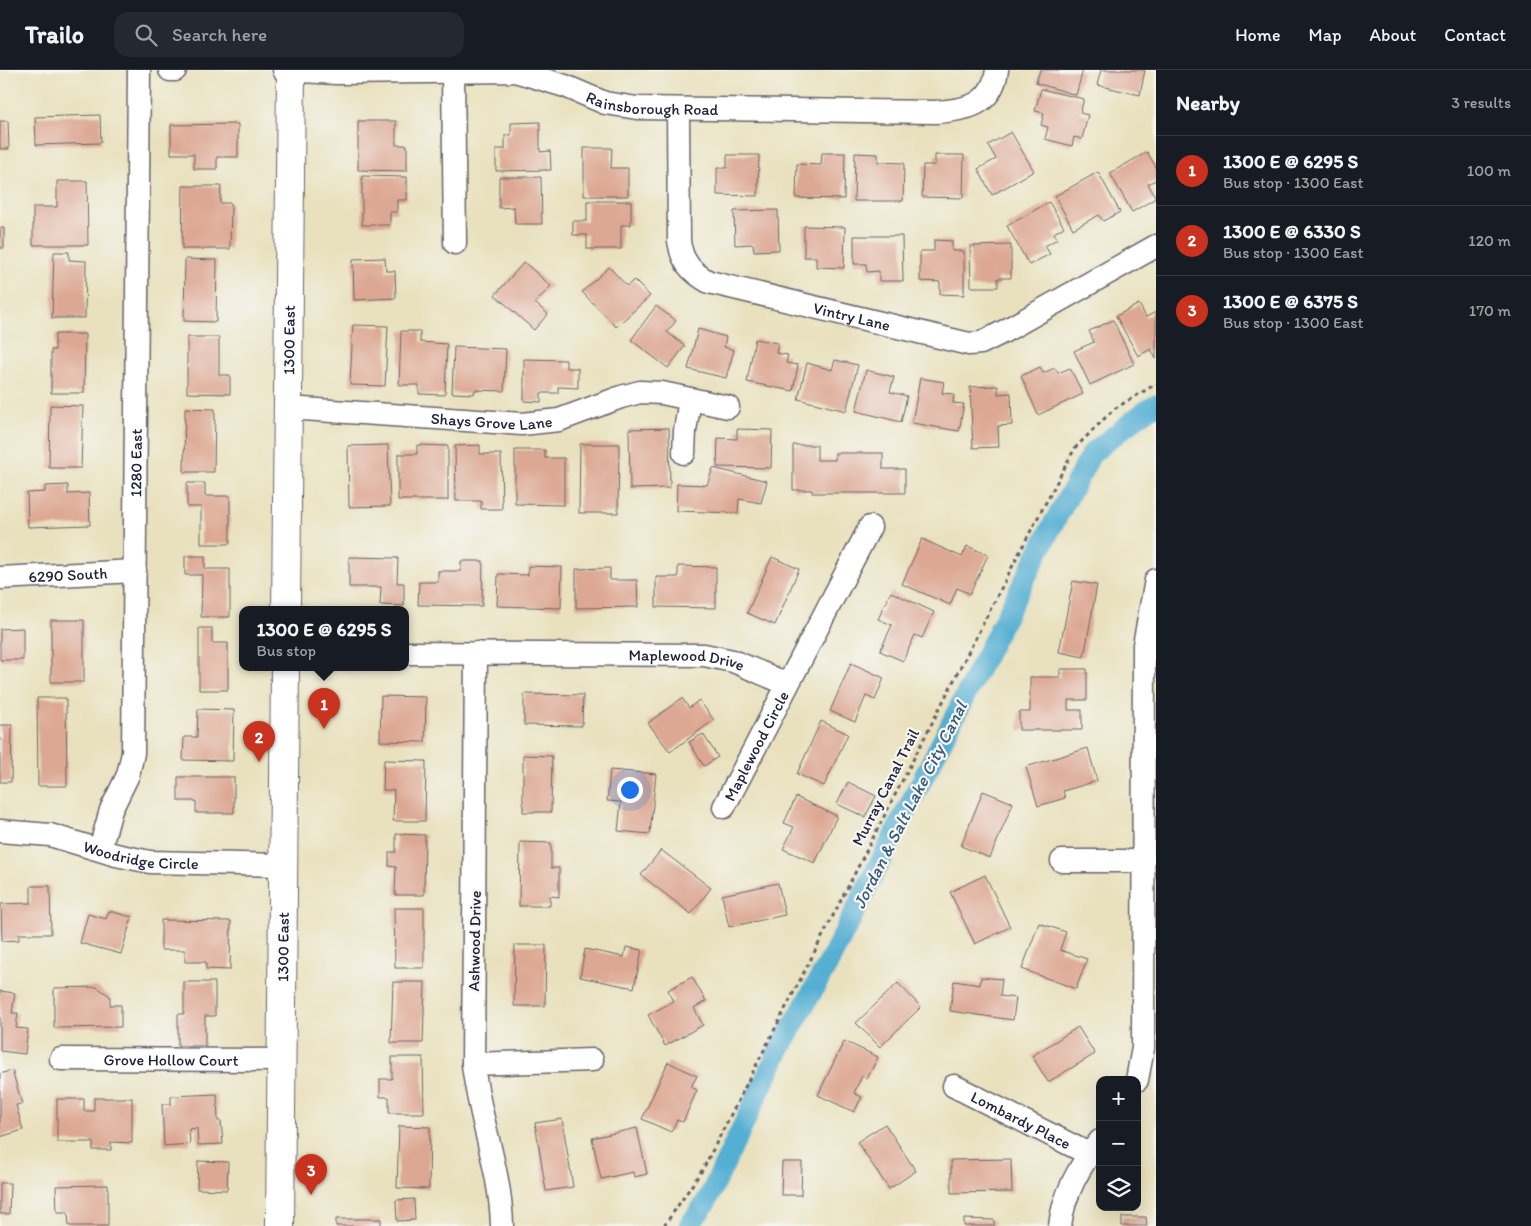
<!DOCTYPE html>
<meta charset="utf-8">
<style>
:root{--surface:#171b24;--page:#242831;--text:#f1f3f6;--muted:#9ea1a6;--line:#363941;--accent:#c8321e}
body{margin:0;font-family:Itim,sans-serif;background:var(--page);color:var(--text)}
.controls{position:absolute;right:15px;bottom:15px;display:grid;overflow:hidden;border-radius:10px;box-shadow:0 5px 20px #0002}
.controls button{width:45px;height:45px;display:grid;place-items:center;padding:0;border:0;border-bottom:1px solid var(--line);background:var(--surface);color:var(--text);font:25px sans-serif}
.you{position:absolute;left:629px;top:719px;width:18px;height:18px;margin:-12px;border:4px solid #fff;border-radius:50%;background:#1a73e8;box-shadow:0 0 0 8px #1a73e833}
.badge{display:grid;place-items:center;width:32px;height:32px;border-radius:50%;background:var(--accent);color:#fff;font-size:16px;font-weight:700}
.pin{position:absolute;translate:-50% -41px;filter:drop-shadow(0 1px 2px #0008)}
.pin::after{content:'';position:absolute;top:26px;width:18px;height:15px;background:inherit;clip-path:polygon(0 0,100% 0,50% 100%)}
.popup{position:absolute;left:239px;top:536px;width:170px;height:65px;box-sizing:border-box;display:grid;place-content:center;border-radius:10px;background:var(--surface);filter:drop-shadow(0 1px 4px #0005);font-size:16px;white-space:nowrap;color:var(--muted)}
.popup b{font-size:19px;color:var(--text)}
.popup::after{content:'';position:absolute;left:50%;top:100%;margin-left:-10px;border:10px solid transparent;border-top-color:var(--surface)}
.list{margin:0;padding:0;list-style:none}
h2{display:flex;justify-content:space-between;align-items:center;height:65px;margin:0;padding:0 20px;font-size:21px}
h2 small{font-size:16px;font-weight:400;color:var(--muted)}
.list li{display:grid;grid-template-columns:32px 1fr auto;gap:15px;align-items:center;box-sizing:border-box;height:70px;padding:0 20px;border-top:1px solid var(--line)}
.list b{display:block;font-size:19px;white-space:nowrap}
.list p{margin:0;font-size:16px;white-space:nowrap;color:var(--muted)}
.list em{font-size:16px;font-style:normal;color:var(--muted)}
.icon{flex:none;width:28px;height:28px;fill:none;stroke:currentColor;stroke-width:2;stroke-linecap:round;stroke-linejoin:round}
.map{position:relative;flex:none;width:1156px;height:1156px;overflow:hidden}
header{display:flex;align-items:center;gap:30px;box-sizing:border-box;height:70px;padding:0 25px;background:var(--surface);border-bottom:1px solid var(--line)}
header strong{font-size:24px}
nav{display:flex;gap:28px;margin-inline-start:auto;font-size:18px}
.search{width:350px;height:45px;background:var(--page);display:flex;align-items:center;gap:12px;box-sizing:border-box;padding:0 18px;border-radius:15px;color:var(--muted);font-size:19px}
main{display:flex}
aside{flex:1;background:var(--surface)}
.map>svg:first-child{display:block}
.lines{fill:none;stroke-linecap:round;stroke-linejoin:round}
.canal{stroke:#55afd3;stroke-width:21}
.building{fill:#dda893}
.street-casing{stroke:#686569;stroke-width:25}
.secondary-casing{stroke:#686569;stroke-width:30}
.path{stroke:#686569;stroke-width:3;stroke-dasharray:4 4;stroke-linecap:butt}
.street{stroke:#fff;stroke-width:22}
.secondary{stroke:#fff;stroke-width:28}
.labels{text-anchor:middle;stroke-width:4.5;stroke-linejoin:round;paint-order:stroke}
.street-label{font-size:16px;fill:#22223b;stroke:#f6f6f2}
.water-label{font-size:18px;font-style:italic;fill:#365a78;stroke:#f6f6f2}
</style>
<header>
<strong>Trailo</strong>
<div class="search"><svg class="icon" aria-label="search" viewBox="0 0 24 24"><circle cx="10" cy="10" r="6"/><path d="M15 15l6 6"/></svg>Search here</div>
<nav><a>Home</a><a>Map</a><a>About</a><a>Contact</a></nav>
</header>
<main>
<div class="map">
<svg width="1156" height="1156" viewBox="0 0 1156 1156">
<rect width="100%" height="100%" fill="#f6f6f2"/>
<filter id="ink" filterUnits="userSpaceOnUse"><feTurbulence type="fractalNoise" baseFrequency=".02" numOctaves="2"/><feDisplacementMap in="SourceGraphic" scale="10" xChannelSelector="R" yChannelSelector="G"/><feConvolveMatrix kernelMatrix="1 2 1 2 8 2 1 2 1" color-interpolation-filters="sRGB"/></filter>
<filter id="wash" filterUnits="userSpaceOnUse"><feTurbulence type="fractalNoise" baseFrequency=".0096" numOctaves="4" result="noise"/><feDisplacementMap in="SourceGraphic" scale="20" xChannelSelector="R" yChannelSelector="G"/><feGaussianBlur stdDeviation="1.12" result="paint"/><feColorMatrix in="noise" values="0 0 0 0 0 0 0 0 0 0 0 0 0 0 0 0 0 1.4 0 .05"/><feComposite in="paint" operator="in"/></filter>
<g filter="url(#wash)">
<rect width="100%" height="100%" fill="#e9e1be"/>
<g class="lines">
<path class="canal" d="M689,1156L707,1131L779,980L828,894L1050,460L1092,383L1144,342L1156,335"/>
</g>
<g id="blocks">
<path class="building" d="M1040,0H1083L1076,25L1036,13Z
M1101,0H1145L1140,25L1097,15Z
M1041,19L1084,29L1080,43L1088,45L1082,69L1074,67L1072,76L1045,69L1048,57L1041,55L1044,43L1035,41Z
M100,45L101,73L36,75L35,47Z
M0,51H8L9,79H0Z
M358,51H396V75H407V101L358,100Z
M540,52V82L550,81L551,100L496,101V79H505V65H511V53Z
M238,54V87H217V99H194V84H171V55Z
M1011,62L1034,101L992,125L978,99L996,89L988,75Z
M584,78H612L611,98H628V126H584Z
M1147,82L1156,97V110L1148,114L1156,128L1132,142L1110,103Z
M822,83H845L844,129L796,128L797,94L821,95Z
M855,83L878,84V92L904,93L903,131H854Z
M727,85H759L758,126L717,125V98H727Z
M935,85H964L963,128L922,127L923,95H935Z
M1098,102L1120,142L1103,151L1099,145L1073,159L1055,126Z
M362,106L407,107V130H397V142H390V155H362Z
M499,107H541L542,154H515L514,137L499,138Z
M57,111H87L88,175H33V137H57Z
M183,116H221L220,133H231L230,179H182Z
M587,131H631V155H621V179H587V165H573V151H587Z
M1049,132L1064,157L1054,163L1057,169L1045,176L1050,184L1029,195L1007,156Z
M778,140L779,180L754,181L753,174L735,175L734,141Z
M804,156L845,157L844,198L816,197V187H804Z
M0,158H4V178H0Z
M854,166H902L903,211H879V201L867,202L866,194H854Z
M934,170L952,171V181H964V225L940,224V212L920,211V181H934Z
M1011,175V208H998V217H971L970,176Z
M54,182H69V190L86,191L85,248H52Z
M385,188L386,201H395L396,228L354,230L353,189Z
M185,189L217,190L216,252L184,251Z
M524,192L551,216L535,233L548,244L534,260L495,225Z
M609,197L627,216L634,210L650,226L616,257L582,222Z
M1139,234L1146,247L1156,242V289L1151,279L1138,286L1116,246Z
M656,236L676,251L667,262L685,276L668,298L631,270Z
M1113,250L1134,294L1090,315L1074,281L1094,272L1089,261Z
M353,255L388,256L385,316L350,315Z
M698,259L726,267L724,277L734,280L726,308L688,299Z
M401,261H420V272L447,274L445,325L419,324V315H399Z
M55,264H85L84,323H51V280H55Z
M187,267H219V305H230V324L187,323Z
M755,269L778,273L776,283L788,285L786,293L798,295L793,321L747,312Z
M454,277L506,279L504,321L475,320L474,324L452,323Z
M524,289L566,290V298H578V318L558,317V323H541V332L524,331Z
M835,290L858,295L846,341L798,329L807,293L832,300Z
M1040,297L1043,303L1055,298L1058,303L1070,298L1083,324L1038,345L1021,306Z
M866,300L894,307L890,322L907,326L901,352L856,341Z
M920,308L944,312L942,323L954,324L953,333L964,334L959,361L912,353Z
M998,316V324L1011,323L1012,355L998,356L999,377L973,378L970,317Z
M50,335L83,336L81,398H49Z
M185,338L215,339L214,402H184Z
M669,358L670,418L630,419L629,359Z
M737,359L772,360L771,398L717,397L718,368L737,369Z
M580,374H619L618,443H579Z
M388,375L390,436L349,437L348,376Z
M417,375L448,376V430H398V384H417Z
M480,375V384H501L502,439H481V431H456L455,376Z
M793,375H817V390H835V383H883V399H905V423H812V420H793Z
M515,380H545V388H564V435L515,434Z
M713,398L767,411L761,433L739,429L738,443L676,441L677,414L707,415Z
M187,413H205V426H230V474H201V437H187Z
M68,415V424L89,423L90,455L28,457L27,423L45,422V416Z
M922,469L962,487L967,476L988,485L970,524L957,518L950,535L902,514Z
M185,486H205V499H230V547H201L202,505H185Z
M349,487L398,488L397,513H404V536L380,535L381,517H349Z
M772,487L799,499L775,555L747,543Z
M461,491H483L482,536L418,535L419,512H438V501H461Z
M528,496L562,497L561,538L497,536L498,504L528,505Z
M678,496L716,497V538L656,537V507H678Z
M610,498V510H637L638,537L576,538V499Z
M1073,511L1097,515L1084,587L1059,582Z
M891,522L934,542L922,568L915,565L903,591L880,581L892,555L878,549Z
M51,550H84V612H51Z
M23,558V590H0V559Z
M199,558H212V573H228V620H199Z
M851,593L884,608L875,630L866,626L855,652L830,641Z
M1060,599H1087V630H1068V640H1082V660H1019V642H1030V607H1060Z
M524,624L583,625L582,656L524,655Z
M381,626L426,627L425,672L380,671Z
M37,628H66L67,716H38Z
M682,628L689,638L699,630L714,650L670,682L648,653Z
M198,639L234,640L233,691L183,690L184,667H197Z
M821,651L848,664L824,716L797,704Z
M0,655H12L11,712H0Z
M703,664L718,687L704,696L689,672Z
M1088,678L1097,711L1063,721L1065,728L1038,736L1026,697Z
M523,685L552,686L551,742H523Z
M384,690L426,691L425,751H393L394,720H383Z
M610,700L656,704L650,764L618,761L621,732L607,731Z
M178,707H234V743H196V731H178Z
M848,712L876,726L865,747L837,734Z
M983,721L1013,733L990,788L961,776Z
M796,727L837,746L815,793L783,779L794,757L784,753Z
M396,764L425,765L424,825H395L396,797L389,796V782H396Z
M520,772L551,773V798H559V827L550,826V836H519Z
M661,780L711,818L691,844L641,805Z
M985,805L1010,857L975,874L950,822Z
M778,813L785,845L729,857L722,825Z
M31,816H50L51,864H19V870L2,871L1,834L31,833Z
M394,838H424V898H395Z
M109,841L132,847L121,884L80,873L88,844L106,849Z
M161,850L231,851L230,900L206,899V892H185V880H161Z
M1039,853L1066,862L1060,880L1087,889L1076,919L1022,899Z
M515,875H546L545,936H514Z
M626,877L642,880L634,918L580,907L585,879L624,887Z
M692,907L706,931L694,938L703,955L665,976L648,945L674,931L668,920Z
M981,907L1002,909L1000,926L1016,928L1013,950L950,941L954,911L980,915Z
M184,912H215V946H205V976H178V944H184Z
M393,912H425L423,973H391Z
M898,913L921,937L880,977L856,953Z
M97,917L110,926V935H121V957L54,958V918Z
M0,921L15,923L12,943H18L16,958L28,959L25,984L0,981Z
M1078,957L1095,984L1048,1012L1032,986Z
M844,971L878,987L867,1009L862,1006L854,1023L862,1027L854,1042L818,1025Z
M392,987H423L424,1043H389V1027H380V1009H392Z
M668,992L697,1006L691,1017L697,1020L683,1052L677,1050L671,1062L642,1049Z
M12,1000L22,1034L16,1035L23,1060L0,1067V1004Z
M217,1024L218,1051H221L223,1074L198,1075L197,1058L189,1059L190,1074L164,1076L162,1034H171V1026Z
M94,1028H132V1073L111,1072V1080H93V1072H57V1029H84V1041H94Z
M562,1049L573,1117L546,1121L535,1053Z
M885,1054L916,1101L889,1119L857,1072Z
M399,1056L430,1057L429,1119L397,1118Z
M637,1058L647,1104L634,1107L633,1102L601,1109L592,1068Z
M1011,1089L1012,1122L951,1123V1090Z
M198,1091L228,1092L227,1120L197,1119Z
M782,1092H802L801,1125H781Z
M0,1113H10L9,1144H0Z
M108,1115V1156H69L68,1142H57L56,1116Z
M414,1129L415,1150L397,1151L396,1130Z
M1122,1147H1146L1147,1156H1122Z
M336,1149H381V1156H336Z
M964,1149L994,1150V1156H964Z"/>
</g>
</g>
<g filter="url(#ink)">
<use href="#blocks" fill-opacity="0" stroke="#686569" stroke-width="1"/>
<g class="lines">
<g class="street-casing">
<g id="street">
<path d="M170,0H175"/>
<path id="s1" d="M284,0L336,3L515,1L565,16L605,33L637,38L935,42C966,40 992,36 997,0"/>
<path d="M453,1L455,173"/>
<path id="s2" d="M678,40L679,171C682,192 691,202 709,212L969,274L981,273L1003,262L1156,176"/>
<path id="s3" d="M288,338L522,354L559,350L621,327L640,322L662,323L728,337"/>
<path d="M684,383L685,361L690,329"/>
<path id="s4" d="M0,508L135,501"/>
<path id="s5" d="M405,583L704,585L733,591L787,614"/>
<path d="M476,583L473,994C479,1049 501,1101 502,1156"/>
<path id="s6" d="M724,737L870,457"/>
<path id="s7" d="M0,761L50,765L116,785L150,792L284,795"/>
<path id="s8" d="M100,779L111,740L128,705L133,683L139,0"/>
<path d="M1062,791H1144"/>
<path id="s9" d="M61,989L282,990"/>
<path d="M473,994L592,990"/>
<path d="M1137,1010L1143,978L1144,575L1156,510"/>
<path id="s10" d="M954,1016L1089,1084"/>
<path d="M1060,1156C1063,1126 1080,1094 1100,1071"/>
</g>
</g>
<g class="secondary-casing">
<g id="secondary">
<path id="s11" d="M286,540L291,0"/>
<path id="s12" d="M280,1156L285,598"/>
</g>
</g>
<path class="path" d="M664,1156L703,1099L1028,466L1075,378L1114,339L1156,314"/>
<use href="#street" class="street"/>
<use href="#secondary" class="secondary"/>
</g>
</g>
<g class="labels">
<g class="street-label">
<text dy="6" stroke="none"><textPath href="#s1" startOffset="374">Rainsborough Road</textPath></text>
<text dy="6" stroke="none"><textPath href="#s2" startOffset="331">Vintry Lane</textPath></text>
<text dy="6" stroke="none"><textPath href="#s11" startOffset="270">1300 East</textPath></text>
<text dy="6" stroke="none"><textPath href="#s3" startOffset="204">Shays Grove Lane</textPath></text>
<text dy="6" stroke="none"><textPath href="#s8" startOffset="392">1280 East</textPath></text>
<text dy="6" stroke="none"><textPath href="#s4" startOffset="68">6290 South</textPath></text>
<text dy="6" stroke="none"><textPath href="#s5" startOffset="282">Maplewood Drive</textPath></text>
<text dy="6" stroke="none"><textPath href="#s6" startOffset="69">Maplewood Circle</textPath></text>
<text transform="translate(885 717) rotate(-63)" y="6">Murray Canal Trail</text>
<text dy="6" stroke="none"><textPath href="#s7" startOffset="144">Woodridge Circle</textPath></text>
<text transform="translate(474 871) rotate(-89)" y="6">Ashwood Drive</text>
<text dy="6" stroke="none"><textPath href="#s12" startOffset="279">1300 East</textPath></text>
<text dy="6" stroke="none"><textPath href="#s9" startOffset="110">Grove Hollow Court</textPath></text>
<text dy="6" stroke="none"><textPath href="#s10" startOffset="75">Lombardy Place</textPath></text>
</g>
<g class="water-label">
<text transform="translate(910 735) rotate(-63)" y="6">Jordan &amp; Salt Lake City Canal</text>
</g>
</g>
</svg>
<div class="controls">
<button>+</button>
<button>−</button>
<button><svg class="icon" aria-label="layers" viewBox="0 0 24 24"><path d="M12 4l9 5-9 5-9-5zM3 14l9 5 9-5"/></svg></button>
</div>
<div class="you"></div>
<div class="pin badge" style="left:324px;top:659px">1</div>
<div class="popup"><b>1300 E @ 6295 S</b>Bus stop</div>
<div class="pin badge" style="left:259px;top:692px">2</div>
<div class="pin badge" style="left:311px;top:1125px">3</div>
</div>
<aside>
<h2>Nearby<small>3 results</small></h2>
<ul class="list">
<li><span class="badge">1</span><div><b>1300 E @ 6295 S</b><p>Bus stop · 1300 East</p></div><em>100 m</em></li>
<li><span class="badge">2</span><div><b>1300 E @ 6330 S</b><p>Bus stop · 1300 East</p></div><em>120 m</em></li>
<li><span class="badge">3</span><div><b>1300 E @ 6375 S</b><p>Bus stop · 1300 East</p></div><em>170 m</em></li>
</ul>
</aside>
</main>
